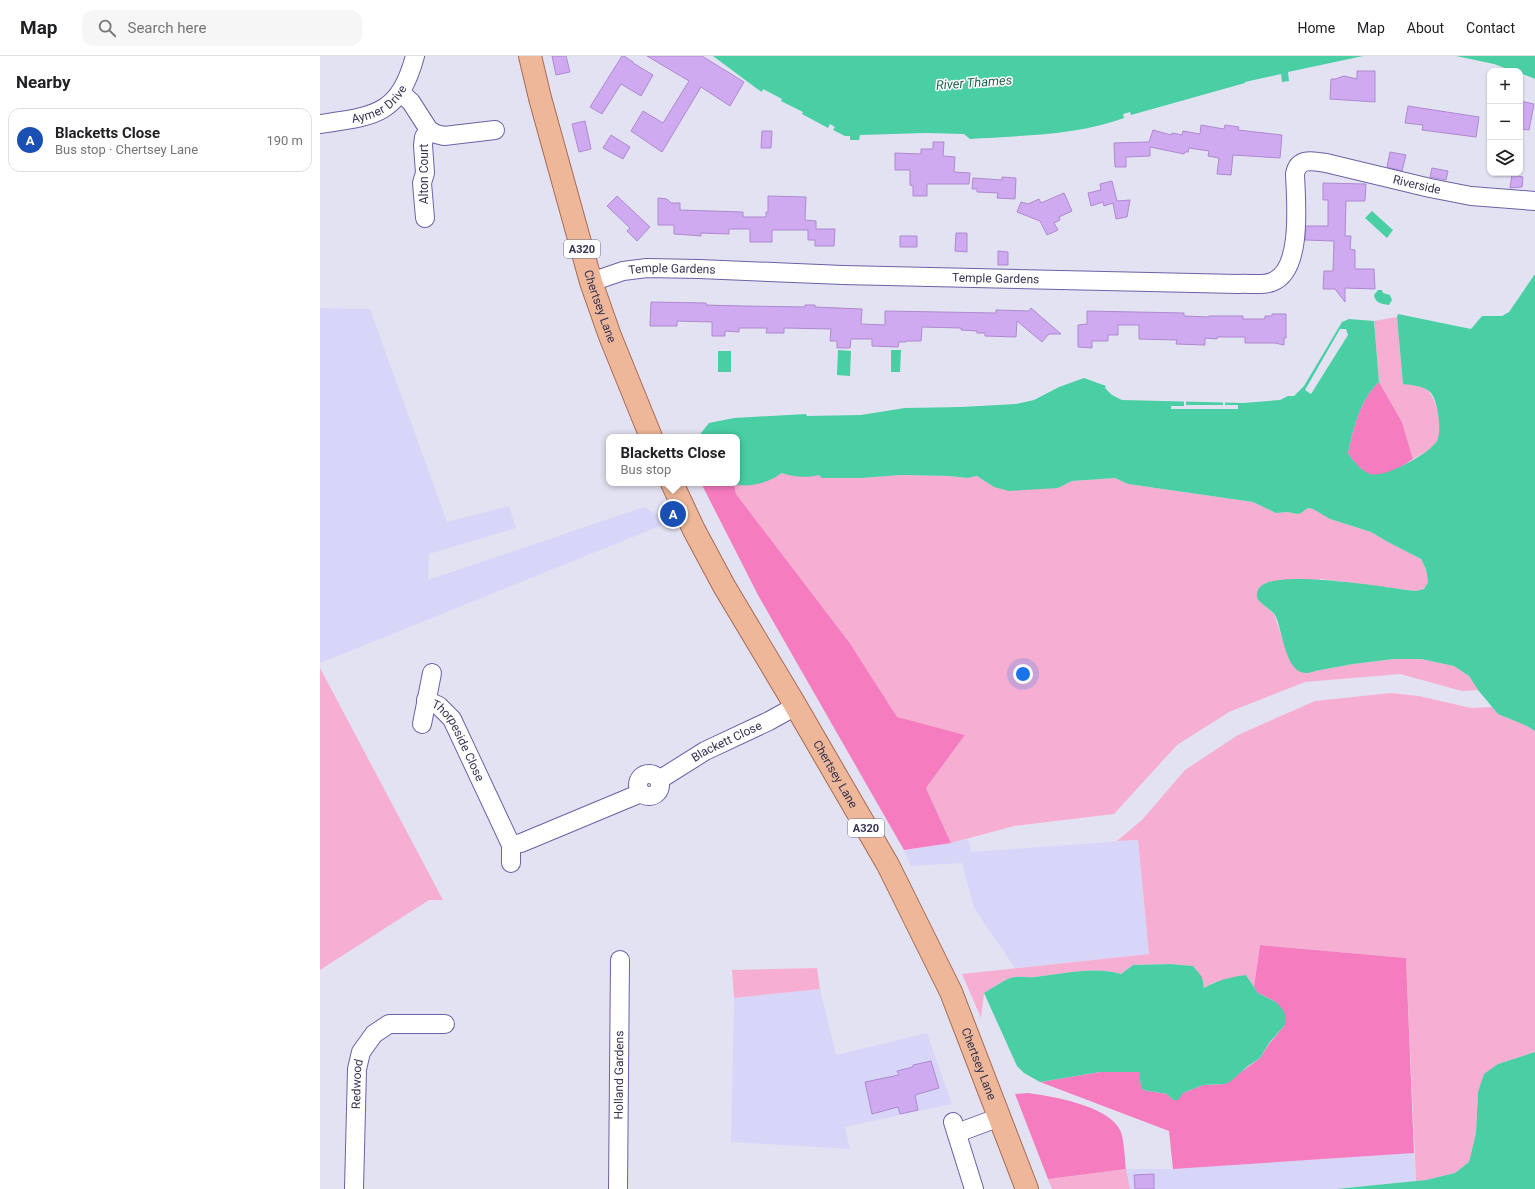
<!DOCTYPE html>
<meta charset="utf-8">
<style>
:root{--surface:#fff;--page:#f6f6f6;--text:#202124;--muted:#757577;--line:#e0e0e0;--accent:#2563eb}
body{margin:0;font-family:Roboto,sans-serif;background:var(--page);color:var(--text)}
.controls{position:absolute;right:12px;top:12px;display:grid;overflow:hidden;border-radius:8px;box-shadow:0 1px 3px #0004}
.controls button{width:36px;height:36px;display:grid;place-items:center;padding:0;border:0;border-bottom:1px solid var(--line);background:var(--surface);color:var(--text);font:20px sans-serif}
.you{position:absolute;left:703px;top:618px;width:14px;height:14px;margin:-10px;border:3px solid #fff;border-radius:50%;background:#1a73e8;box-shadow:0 0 0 6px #1a73e833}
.badge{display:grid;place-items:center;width:26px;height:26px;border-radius:50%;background:var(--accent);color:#fff;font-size:13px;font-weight:700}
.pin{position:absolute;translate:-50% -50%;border:2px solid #fff;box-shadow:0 1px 4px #0006}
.popup{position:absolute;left:286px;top:378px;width:134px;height:52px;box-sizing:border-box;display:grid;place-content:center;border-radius:8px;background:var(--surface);filter:drop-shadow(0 1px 3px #0005);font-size:13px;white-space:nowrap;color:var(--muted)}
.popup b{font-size:15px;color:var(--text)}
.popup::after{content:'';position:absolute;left:50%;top:100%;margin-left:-8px;border:8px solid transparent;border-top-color:var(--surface)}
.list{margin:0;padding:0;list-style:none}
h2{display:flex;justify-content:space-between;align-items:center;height:52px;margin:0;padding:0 16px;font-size:17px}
h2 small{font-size:13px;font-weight:400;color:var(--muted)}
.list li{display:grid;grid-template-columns:26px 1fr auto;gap:12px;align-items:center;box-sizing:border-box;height:64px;margin:0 8px 8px;padding:0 8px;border:1px solid var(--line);border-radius:12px}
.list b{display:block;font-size:15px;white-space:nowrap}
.list p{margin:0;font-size:13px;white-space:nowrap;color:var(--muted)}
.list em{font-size:13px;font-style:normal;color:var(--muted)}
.icon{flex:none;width:22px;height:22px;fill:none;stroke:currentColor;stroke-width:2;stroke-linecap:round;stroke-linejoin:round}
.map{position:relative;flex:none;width:1215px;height:1133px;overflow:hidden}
header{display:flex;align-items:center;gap:24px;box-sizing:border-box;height:56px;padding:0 20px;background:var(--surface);border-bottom:1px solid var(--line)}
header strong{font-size:19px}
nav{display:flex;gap:22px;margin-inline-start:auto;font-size:14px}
.search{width:280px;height:36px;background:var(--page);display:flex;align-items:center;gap:10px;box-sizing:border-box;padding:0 14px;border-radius:12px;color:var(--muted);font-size:15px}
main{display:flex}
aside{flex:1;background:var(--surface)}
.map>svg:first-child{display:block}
.built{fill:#d8d6f8}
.green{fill:#f6afd3}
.forest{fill:#f57cbe}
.water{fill:#4acfa4}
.pier{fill:#e3e2f2}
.building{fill:#cfaaf1;stroke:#ad8ace}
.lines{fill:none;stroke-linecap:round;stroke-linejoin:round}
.minor-casing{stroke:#6a62a6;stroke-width:20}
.major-casing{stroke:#a76a54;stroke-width:24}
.minor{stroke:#fff;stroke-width:18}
.major{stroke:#eeb799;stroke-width:22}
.labels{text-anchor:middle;stroke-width:3;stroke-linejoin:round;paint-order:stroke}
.shield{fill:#fff;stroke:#737186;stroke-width:1}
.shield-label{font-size:11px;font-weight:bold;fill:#373452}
.street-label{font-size:12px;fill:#373452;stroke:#fff}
.water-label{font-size:13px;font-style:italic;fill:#21664f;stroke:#fff}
</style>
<header>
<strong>Map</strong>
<div class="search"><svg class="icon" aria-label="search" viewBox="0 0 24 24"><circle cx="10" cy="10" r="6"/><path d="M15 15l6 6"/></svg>Search here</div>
<nav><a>Home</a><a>Map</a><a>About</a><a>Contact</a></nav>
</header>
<main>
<aside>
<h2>Nearby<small></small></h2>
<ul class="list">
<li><span class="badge" style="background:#1a4fb4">A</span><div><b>Blacketts Close</b><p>Bus stop · Chertsey Lane</p></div><em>190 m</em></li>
</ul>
</aside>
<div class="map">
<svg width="1215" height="1133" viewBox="0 0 1215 1133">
<rect width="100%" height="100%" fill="#e3e2f2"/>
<path class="built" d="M0,252L50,253L127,466L189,450L196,472L109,498L108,524L324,451L350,466L0,607Z
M647,783L650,789L651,796L818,784L829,898L695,912L654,852L642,807L591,810L584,794L631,787Z
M500,933L516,999L607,977L632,1048L525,1071L530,1093L411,1086L414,942Z
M1094,1097L1096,1125L1016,1133H732L728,1123L806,1113H853Z"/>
<path class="green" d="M1077,261L1083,327C1090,329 1098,329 1104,332C1117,338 1123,372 1118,384C1113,393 1102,398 1093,403L1082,366L1059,326L1054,265Z
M462,417L542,422L580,419L629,420L647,422L657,420L674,431L738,432L752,425L795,422L808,428L933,446L956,457L967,456L978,458L981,457L988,452L993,453L1010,463L1051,476L1068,486L1101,503L1106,513L1108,526L1104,533L1095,535L1001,523L940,546L954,558L970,605L990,617L995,615L1033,608L1074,603H1101L1134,610L1149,620L1158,634L1142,635L1080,618L985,626L909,656L857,689L794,758L694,770L631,787L606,732L645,679L577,662L529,586L416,438L414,428C428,430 450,426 462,417Z
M0,612L123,844H109L0,914Z
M1071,637L1099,640L1151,652L1172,651L1178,658L1207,670L1215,675V996L1178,1008L1158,1036L1156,1077L1149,1106L1135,1117L1106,1124L1096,1125L1086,902L940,889L934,931L926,919L892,927L884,932L873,910L851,908L813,909L801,918C774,910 743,918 715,921C707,922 696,919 688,923C680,927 672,933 664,937L661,962L642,918L829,898L818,784L797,785L822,764L865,714L918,679L995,645Z
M497,912L500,933L414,942L412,914Z
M806,1113L810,1133H732L728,1123Z"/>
<path class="forest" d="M1059,326L1082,366L1093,403C1083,410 1064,422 1052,419C1042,417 1034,405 1028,398C1033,373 1040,343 1059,326Z
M381,427L414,428L416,438L529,586L577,661L645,679L606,732L631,787L584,794L438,539Z
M940,889L1086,902L1094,1097L853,1113L849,1075L720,1026L780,1016H820L821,1031L823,1034L847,1038L853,1044L863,1037L883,1029L905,1028L940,1002L949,988L964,970L956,946L938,937L934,931Z
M708,1037C732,1040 789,1050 800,1074C804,1081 805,1104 806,1113L728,1123L695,1038Z"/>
<path class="water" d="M393,0H1043L968,16L969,25L962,26L961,18L925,26V27L811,59L810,56L803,58L804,62C759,79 698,80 650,83L644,78L606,77L540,79L539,84H530V80H525L513,74L515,71L510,68L508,72L482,58L483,56L461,45L462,43L443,33L442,36L436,32Z
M1136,0H1215V23L1200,17V15H1193L1174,8Z
M1052,155L1073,174L1067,182L1045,162Z
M1215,218V675L1207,670L1178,658L1158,634L1149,620L1134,610L1101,603H1074L1033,608L995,615C965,628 964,576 955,559C949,550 929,545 940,531C956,512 1070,532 1095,535L1104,533L1108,526L1106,513L1101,503L1068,486L1051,476L1010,463L993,453L988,452L981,457L978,458L967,456L956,457L933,446L808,428L795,422L752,425L738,432L689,435L674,431L657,420L647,422L629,420L580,419L542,422H502L499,419C489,422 472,421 462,417C448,427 428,433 411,427H417V381H380L381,377L389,367L414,362L486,358L487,360L541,359L585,352L641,351L696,348L714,344L739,331L764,322L786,330L785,332L792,339L802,344L923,347L960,344L968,340H974L984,330L1022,266L1029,263L1054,265L1059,326C1040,343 1033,373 1028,398C1034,405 1041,415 1050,418C1064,423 1110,397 1117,385C1122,376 1118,345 1111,337C1105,330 1092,329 1083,328L1077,261L1078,258L1151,273L1162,260H1182L1189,256Z
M1058,234H1062L1063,237L1070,239L1072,244L1069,249C1062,248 1055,247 1054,239Z
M518,294L531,295L530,320L517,319Z
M571,294H581L580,316H571Z
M398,295H411V316H398Z
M851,908L873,910L882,921L884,932C897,924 911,921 926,919L938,937L956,946L963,954L966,961L964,970L949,987L940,1002L928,1010L911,1025L905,1028L883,1029L863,1037L858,1044H853L847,1038L823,1034L821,1031L819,1016H780L720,1026L704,1017L697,1010L664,937C671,933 681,926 688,923C696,919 707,922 715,921C743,918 774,910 801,918L813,909Z
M1215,996V1133H1016L1106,1124L1135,1117L1149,1106L1156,1077L1158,1036L1164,1018L1178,1008Z"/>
<path class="pier" d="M1020,273H1026L1028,279L991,338L985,334Z
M864,343H866V349H903V344H905V349H918V353H851V350H864Z"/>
<path class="building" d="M232,0H246L250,16L236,19Z
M302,0H304L313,6V7L333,19L321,40L301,28L282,58L270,51Z
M327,0H382L424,26L410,50L381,31L342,96L311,75L323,55L343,67L369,25Z
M1037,15H1055V46L1010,43L1011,23H1015L1024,20L1037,23Z
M1200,45L1214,48L1209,74L1200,73Z
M1088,50L1159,61L1156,81L1102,74L1103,69L1085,67Z
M265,65L271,93L259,96L252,68Z
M881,69L904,73L905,69L919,71L918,74L962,79L960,102L913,99L911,119L897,118L899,102L888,100L889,95L869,92L868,96H865L864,98L830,91V100L806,101V111H795L794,87L829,86L833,74L851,79L852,77L862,79L863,75L880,78Z
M442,75H452L451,92H441Z
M291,79L310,91L303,103L283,92Z
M613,86H624L623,100L635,101L634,116L650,117L649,128H607V140H593V130L590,129V114H575V97L601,98V93H613Z
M1070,96L1086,99L1082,115L1067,111Z
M1112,112L1128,115L1126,124L1110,121Z
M1192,119L1203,121L1202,131L1190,132Z
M682,121L696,122L695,143L677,142L678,137L657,136V133H652L653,122L682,124Z
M792,125L797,145L810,144L807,161L796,163L793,147L784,150L783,146L771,150L768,137L781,134L780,128Z
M1003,127L1046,128L1045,145H1026L1025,180H1031L1030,193L1035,194V213H1054L1055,233L1025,232V246L1015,233H1003L1004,215H1013L1014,185L985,184L986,170H1008V144H1003Z
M744,137L752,155L739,161L740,164L734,167L738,174L727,179L720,165L697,156L701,146L708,148L719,143L721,147Z
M297,140L330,171L317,185L307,175L310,172L287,150Z
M448,140L486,141L485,164L496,165V173H515L514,190H495V184H488V174H452V186H430V173H409V178L381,177V180L369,179L354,178V169H338V142L347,143L351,147H360V154L423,156V161H446V156H448Z
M636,177H647V196L635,195Z
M580,180H597V191H580Z
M678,195L688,196V209H678Z
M331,246L386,247V249L423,250L485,251V249H495V251L542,253L541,268L565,269V255L676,257V254L709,255L711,252L741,278H729L722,286L697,265L696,281L665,280V277H657V275L641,274V272L602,271L601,285H587L586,286H579L578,291L552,290V283H531L530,292H517V285H510L511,273L464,272V277H446L447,272H419V276L405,275V280H392V266L357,265V270H330Z
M767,255L864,257V260L889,261V260H923V263H945V260H952V258H966V282H964V289L955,287H925V281H897V283L885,282V289L856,288L857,284L819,283V269H798V279H788V285H772V292L758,291V269L767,268Z
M611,1005L619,1032L595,1039L598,1054L580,1058L578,1051L552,1058L545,1026L579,1019L577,1015L593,1011V1009Z
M834,1118V1133H815L814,1119Z"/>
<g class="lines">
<g class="minor-casing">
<g id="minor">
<path d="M81,37L91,46L109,74L116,78L124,80L175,74"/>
<path id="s1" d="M0,68C55,60 79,59 95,0"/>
<path d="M105,162L102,127L105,117L103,89L104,81L109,74"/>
<path id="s2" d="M271,226L303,215L327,212L379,213L523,219L918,228C928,227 942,230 952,226C983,215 976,145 975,118C978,101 994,105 1006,107L1110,132L1151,140L1215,145"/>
<path id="s3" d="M106,644L119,650L132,663L191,789V807"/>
<path d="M102,668L112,617"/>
<circle cx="329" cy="729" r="11"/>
<path id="s4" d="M339,724L385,695L449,665L476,650"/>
<path d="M191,789L201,787L321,737"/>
<path d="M633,1066L654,1133"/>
<path d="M637,1077L680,1061"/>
<path id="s5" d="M34,1133L37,1013L41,996L54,978L69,968H125"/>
<path id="s6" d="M298,1133L300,904"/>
</g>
</g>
<g class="major-casing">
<g id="major">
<path id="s7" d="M210,0L220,42L271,226L290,280L331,381"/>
<path id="s8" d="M352,427L374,474L404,530L474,647L568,809L631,936L707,1133"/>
</g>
</g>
<use href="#minor" class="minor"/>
<use href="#major" class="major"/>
</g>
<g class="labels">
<g class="shield">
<rect x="244" y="184" width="36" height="18" rx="3"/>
<rect x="528" y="763" width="36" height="18" rx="3"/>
</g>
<g class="shield-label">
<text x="262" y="197">A320</text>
<text x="546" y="776">A320</text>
</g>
<g class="street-label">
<text dy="4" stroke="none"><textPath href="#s1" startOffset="64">Aymer Drive</textPath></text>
<text transform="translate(104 118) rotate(-90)" y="4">Alton Court</text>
<text dy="4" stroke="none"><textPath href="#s2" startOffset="931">Riverside</textPath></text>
<text dy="4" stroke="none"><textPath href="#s2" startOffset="83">Temple Gardens</textPath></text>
<text dy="4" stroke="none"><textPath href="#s2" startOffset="407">Temple Gardens</textPath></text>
<text dy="4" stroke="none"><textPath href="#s7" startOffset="260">Chertsey Lane</textPath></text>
<text dy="4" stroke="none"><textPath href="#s4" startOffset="78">Blackett Close</textPath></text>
<text dy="4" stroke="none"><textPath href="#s3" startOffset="54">Thorpeside Close</textPath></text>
<text dy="4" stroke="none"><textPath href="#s8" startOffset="334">Chertsey Lane</textPath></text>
<text dy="4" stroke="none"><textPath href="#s8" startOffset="658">Chertsey Lane</textPath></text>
<text dy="4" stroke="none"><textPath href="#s6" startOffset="114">Holland Gardens</textPath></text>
<text dy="4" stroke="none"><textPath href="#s5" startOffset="105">Redwood</textPath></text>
</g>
<g class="water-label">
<text transform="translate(654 26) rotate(-4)" y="5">River Thames</text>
</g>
</g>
</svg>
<div class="controls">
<button>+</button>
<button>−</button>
<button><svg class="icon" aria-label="layers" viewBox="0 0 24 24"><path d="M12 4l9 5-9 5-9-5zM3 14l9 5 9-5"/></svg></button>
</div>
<div class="you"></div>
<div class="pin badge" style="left:353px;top:458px;background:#1a4fb4">A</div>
<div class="popup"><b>Blacketts Close</b>Bus stop</div>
</div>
</main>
